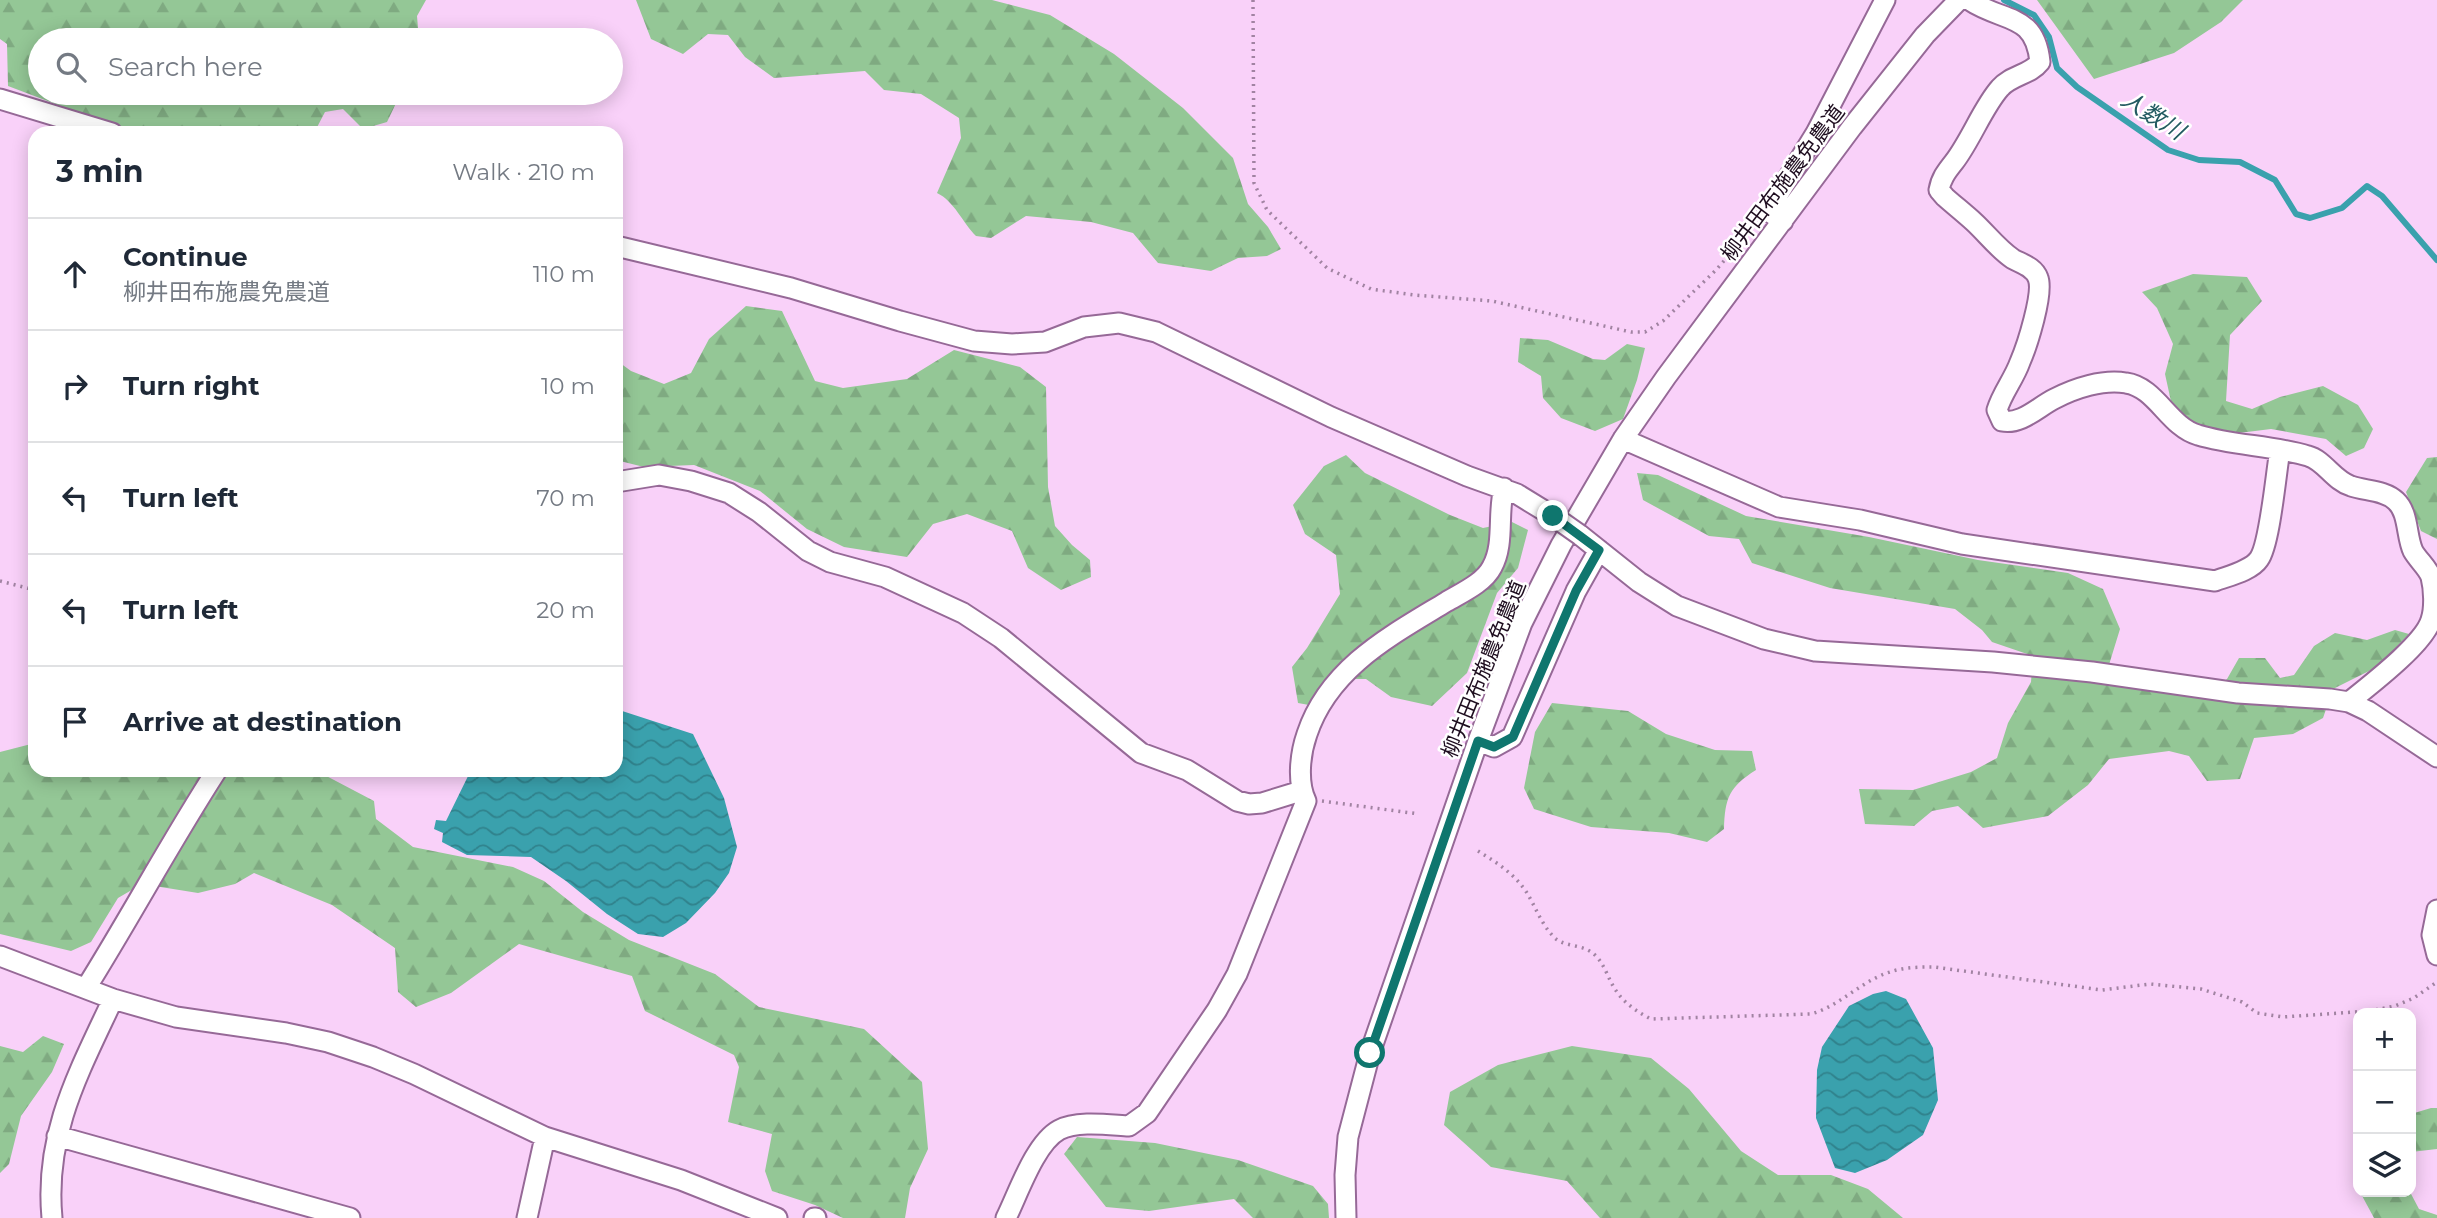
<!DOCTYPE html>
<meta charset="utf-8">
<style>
:root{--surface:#fff;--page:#f2f2f3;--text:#1f2937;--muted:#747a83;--line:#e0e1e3}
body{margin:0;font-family:Montserrat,"Noto Sans JP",sans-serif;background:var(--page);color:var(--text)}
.controls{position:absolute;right:21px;bottom:21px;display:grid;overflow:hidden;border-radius:14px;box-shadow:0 4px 18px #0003}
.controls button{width:63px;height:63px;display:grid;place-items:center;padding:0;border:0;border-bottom:2px solid var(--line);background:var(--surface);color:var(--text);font:35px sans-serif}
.stop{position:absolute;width:21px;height:21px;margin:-16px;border:5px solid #0f766e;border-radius:50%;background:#fff}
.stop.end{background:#0f766e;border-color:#fff;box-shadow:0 2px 7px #0008}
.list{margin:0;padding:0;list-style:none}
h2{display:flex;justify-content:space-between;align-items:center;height:91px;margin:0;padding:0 28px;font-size:30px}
h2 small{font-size:23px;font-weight:400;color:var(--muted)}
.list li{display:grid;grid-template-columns:46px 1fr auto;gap:21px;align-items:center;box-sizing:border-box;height:112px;padding:0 28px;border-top:2px solid var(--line)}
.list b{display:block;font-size:26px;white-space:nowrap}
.list p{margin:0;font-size:23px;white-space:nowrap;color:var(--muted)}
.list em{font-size:23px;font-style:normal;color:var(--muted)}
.icon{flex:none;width:38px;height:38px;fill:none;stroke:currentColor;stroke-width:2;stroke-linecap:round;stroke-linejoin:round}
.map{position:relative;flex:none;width:2437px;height:1218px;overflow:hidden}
.search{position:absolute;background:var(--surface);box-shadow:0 4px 18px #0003;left:28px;top:28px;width:595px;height:77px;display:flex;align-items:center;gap:18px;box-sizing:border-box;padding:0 24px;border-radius:38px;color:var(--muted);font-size:26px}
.panel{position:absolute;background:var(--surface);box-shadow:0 4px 18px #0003;left:28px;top:126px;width:595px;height:651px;border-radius:21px}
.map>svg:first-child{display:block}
.forest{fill:url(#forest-firs)}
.water{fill:url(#water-waves)}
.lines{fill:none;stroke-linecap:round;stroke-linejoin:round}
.stream{stroke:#3aa1ad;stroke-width:6}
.minor-casing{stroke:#966997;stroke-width:23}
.path{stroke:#a183a2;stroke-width:3.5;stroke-dasharray:2 5;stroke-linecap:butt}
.minor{stroke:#fff;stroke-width:19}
.minor-bridge-casing{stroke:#966997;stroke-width:23;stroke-linecap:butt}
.minor-bridge{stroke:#fff;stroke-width:19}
.route{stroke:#0f766e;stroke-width:9}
.labels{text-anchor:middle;stroke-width:5;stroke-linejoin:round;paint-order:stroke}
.street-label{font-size:21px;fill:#1e0d1f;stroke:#fff}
.water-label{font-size:23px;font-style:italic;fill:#225a61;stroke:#fff}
</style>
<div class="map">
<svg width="2437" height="1218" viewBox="0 0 2437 1218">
<defs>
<pattern id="forest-firs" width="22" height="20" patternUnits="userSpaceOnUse" patternTransform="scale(1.75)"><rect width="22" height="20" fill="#94c796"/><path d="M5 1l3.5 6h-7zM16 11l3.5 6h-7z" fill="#7faa81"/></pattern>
<pattern id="water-waves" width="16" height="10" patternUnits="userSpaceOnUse" patternTransform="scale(1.75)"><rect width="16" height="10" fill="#3aa1ad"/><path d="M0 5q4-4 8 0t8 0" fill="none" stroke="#30828c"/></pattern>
</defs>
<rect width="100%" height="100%" fill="#f9d1f9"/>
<path class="forest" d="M0,0H426L417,16L419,40H40V93H401L387,122L363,129L343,109L325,112L314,133H132L8,86L7,44L0,39Z
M636,0H992L1050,15L1114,54L1183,108L1233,158L1248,204L1268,227L1281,249L1267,256L1238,258L1211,271L1158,263L1133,233L1091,222L1026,216L991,238L976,236C963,223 954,201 937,193L961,138L959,118L921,94L884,90L865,71L774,78L745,57L728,35L708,34L683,54L651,39Z
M2037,0H2243L2221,22L2174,53L2094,79Z
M2193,274L2247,277L2262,301L2230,335L2226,401L2252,409L2280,397L2323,386L2358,405L2373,429L2364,448L2346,456L2326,439L2271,429L2239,433L2199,427L2172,406L2165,374L2173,344L2157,308L2142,292Z
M746,306L782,311L815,381L843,388L907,379L954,350L1020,367L1046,387L1048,487L1055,526L1072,545L1090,560L1091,577L1061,590L1028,568L1012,531L967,514L933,524L907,557L844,547L807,529L760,491L694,465L644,467L616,460V360L631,371L664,384L691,373L709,339Z
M1520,338L1548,340L1593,359L1605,360L1627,344L1645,348L1637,380L1623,419L1595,431L1561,418L1543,398L1541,376L1518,362Z
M1346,455L1365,473L1450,515L1483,528L1512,522L1528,530L1518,568L1497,593L1467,673L1432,706L1391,697L1366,679H1332L1309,705L1298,703L1292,667L1307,648L1340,594L1336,555L1305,534L1293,505L1324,466Z
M2437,457V539L2421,531L2406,492L2427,458Z
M1637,473L1658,475L1746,516L1869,537L1978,560L2068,573L2103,589L2120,629L2108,668L2128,688L2207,696L2227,679L2239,658H2265L2280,678L2294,675L2314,646L2335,633L2367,640L2395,630L2409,634L2377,667L2333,689L2323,718L2293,734L2254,738L2240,779L2207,781L2189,756L2169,751L2109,759L2088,785L2048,816L1983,828L1958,806L1932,811L1914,826L1865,824L1859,789L1913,790L1971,772L1997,758L2008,723L2031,682L2033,656L1992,642L1982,630L1955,609L1830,588L1752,563L1739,539L1709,536L1643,500Z
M1552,703L1628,711L1666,734L1715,750L1752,751L1756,770C1729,787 1725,798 1724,829L1707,842L1669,833L1591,827L1534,809L1524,788L1535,732Z
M35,743V770H315L374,801L376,819L413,847L513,867L544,881L583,912L629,940L715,974L759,1007L864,1029L922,1082L928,1149L910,1188L905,1218H843L815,1205L772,1191L765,1171L772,1134L728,1122L739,1067L734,1055L645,1011L632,976L519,944L451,993L416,1007L398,992L395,948L332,905L254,873L235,884L198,893L142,884L118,898L91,942L71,951L0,934V752Z
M43,1036L64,1044L52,1072L21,1116L9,1164L0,1173V1046L23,1052Z
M1572,1046L1651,1058L1689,1089L1741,1151L1778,1175H1831L1868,1189L1903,1218H1600L1567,1181L1491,1167L1444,1125L1450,1092L1498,1065Z
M2431,1108H2437V1149L2411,1152V1114Z
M1077,1137L1155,1143L1238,1160L1313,1186L1328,1204L1329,1218H1253L1234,1199L1149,1211L1106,1207L1064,1154Z
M2360,1192H2410L2419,1209L2437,1215V1218H2374Z"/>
<path class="water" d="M616,709L693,734L724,798L737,847L729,873L715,893L686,923L663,937L638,934L607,914L566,881L531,857L467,855L442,842L443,833L434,829L436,820L446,821L471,770H616Z
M1886,991L1906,999L1933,1048L1938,1100L1923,1135L1887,1160L1855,1173L1835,1168L1816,1118L1817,1070L1822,1047L1849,1006L1873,994Z"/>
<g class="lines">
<path class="stream" d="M2004,0L2034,15L2049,37L2057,68L2077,87L2168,150L2199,160L2240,162L2275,180L2296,214L2310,218L2342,208L2367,186L2382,196L2437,260"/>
<g class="minor-casing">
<path id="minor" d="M1969,0C2003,23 2035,12 2040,62C2030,75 2011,75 2000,88C1983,107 1971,140 1954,162C1947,171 1941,178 1939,190L1945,197C1954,205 1964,213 1974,222C1987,234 1998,249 2013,259C2022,264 2034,267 2038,278C2044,293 2027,346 2020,362C2014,379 2002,393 1997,410L2002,421C2021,425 2038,407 2054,399C2075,388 2103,379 2126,383C2156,387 2169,427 2198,435C2234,446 2272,445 2308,456C2324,460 2334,481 2351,486C2365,491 2385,490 2396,501C2409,513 2406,536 2413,551C2418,560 2428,568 2431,577C2434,589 2435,608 2431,620C2424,644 2370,685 2349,702
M0,99L112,133
M1783,221L1768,211L1816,133L1885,0
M616,246L791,288L900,321L974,341L1012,344L1045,342L1084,327L1119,323L1156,332L1331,417L1467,476L1517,494L1553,516
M1623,439L1779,507L1860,520L1962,544L2215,581C2228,576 2251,571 2259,559C2270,544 2276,472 2280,450
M616,482L659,475L691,481L729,493L759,512L808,551L830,562L885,577L963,613L1001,638L1141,753L1187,770L1237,801L1249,804L1262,803L1301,791
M1580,535L1639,582L1677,606L1764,639L1815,651L1993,662L2092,672L2238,693L2330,699L2349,702L2368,711L2437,757
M1478,741L1494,747L1512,737L1576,591L1599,550
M2437,910L2432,935L2437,955
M0,956L113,999L176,1017L286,1033L328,1042L373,1057L414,1074L545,1137L681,1180L777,1218
M86,988C131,916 171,841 217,770
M57,1136L350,1218
M52,1218C44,1134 79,1072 113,999
M527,1218L545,1137
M814,1218H816
M1006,1218C1018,1194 1035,1143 1059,1130C1077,1120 1110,1125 1129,1126L1147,1113L1217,1010L1237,974L1306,801C1297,782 1300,754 1307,734C1329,668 1390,636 1446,602C1461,593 1484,583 1492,567C1505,544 1497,513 1504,488
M1346,1218L1345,1175L1348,1137L1370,1053L1478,741L1522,623L1561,545L1623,439L1666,377L1852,127L1925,35L1959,0"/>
</g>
<path class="path" d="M1253,0L1254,183L1267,210L1327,268L1371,289L1414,295L1492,301L1631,332H1645L1663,321L1716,270L1736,247
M0,581L35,590
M1322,801L1419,814
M1478,851C1496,862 1515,874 1527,893C1535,906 1541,923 1552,935C1562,948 1583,943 1595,955C1606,966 1608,980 1617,992C1625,1004 1639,1013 1651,1019L1811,1014C1840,1006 1861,981 1890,972C1904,967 1920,967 1934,967L2102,990L2150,984L2201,989L2242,1002L2257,1013L2283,1017L2369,1011L2395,1006L2414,998L2437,982"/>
<use href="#minor" class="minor"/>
<g class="minor-bridge-casing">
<path id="minor-bridge" d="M1553,516L1580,535"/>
</g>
<use href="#minor-bridge" class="minor-bridge"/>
</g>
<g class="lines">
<path class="route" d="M1370,1053L1478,741L1494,747L1513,737L1576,591L1599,550L1553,516"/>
</g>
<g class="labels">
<g class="street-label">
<text transform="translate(1783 183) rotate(-53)" y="7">柳井田布施農免農道</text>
<text transform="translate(1484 669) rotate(-68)" y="7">柳井田布施農免農道</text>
</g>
<g class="water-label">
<text transform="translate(2153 115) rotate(32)" y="8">人数川</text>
</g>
</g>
</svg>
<div class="controls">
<button>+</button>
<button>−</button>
<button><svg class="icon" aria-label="layers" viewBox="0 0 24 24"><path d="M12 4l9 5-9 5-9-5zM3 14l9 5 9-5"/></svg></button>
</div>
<div class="stop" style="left:1370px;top:1053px"></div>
<div class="stop end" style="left:1553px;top:516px"></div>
<div class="search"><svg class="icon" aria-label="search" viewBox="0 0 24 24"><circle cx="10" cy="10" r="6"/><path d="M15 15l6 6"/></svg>Search here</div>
<section class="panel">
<h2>3 min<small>Walk · 210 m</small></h2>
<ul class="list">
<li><svg class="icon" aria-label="ahead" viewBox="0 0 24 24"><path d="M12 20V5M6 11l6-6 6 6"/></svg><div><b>Continue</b><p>柳井田布施農免農道</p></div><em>110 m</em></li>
<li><svg class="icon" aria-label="right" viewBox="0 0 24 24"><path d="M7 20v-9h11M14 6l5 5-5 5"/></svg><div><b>Turn right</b></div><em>10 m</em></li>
<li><svg class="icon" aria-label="left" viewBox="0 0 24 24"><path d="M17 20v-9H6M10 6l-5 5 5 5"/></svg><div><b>Turn left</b></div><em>70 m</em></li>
<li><svg class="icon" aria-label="left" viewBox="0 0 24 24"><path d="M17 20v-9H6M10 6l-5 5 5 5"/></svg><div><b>Turn left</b></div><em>20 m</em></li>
<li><svg class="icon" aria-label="arrive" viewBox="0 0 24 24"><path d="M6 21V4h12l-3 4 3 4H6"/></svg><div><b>Arrive at destination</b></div></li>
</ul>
</section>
</div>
